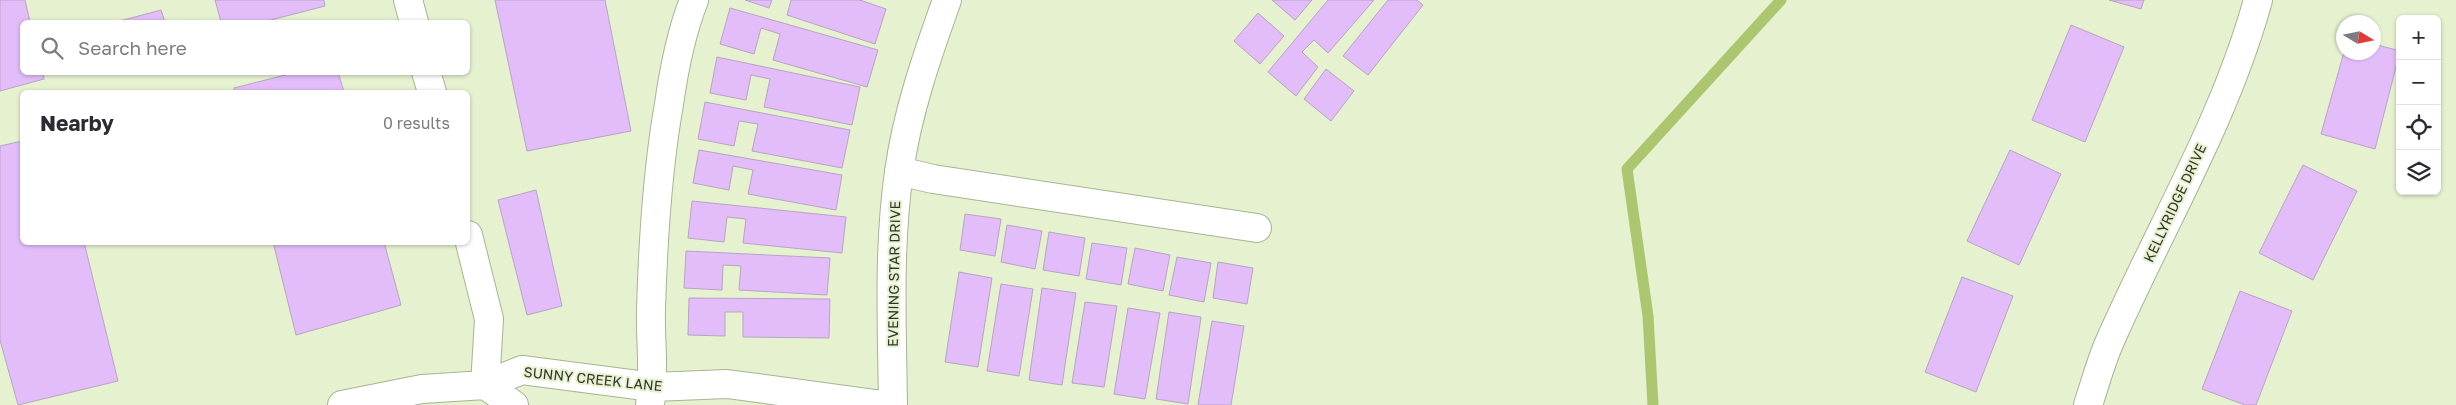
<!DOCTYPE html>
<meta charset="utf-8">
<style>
:root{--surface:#fff;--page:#f7f7f7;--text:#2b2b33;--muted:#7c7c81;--line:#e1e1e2}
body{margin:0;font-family:"Golos Text",sans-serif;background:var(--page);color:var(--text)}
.controls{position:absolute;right:15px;top:15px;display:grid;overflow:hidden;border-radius:8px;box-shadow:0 1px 4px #0004}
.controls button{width:45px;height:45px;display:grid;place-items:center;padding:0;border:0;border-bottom:1px solid var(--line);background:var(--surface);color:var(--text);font:25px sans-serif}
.compass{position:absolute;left:2336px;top:15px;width:45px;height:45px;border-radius:50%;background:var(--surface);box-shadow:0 1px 4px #0004;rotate:100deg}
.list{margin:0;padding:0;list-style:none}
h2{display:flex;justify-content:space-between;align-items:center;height:65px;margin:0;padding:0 20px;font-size:21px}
h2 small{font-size:16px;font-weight:400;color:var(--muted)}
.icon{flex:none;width:28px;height:28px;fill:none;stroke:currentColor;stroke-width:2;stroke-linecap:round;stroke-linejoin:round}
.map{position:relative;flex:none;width:2456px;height:405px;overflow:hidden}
.search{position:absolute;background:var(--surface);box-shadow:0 1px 4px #0004;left:20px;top:20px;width:450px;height:55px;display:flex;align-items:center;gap:12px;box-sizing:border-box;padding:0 18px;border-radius:8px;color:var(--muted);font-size:19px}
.panel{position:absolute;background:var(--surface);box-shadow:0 1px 4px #0004;left:20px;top:90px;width:450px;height:155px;border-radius:8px}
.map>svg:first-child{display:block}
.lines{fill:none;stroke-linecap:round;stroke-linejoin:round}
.stream{stroke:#acc670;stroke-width:11}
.building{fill:#e2bdf9;stroke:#b6a5c2}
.minor-casing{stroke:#a9b394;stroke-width:30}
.minor{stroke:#fff;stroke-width:28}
.labels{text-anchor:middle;stroke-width:4;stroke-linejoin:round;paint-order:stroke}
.street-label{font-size:14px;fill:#303428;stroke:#e6f1d0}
</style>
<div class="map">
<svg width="2456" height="405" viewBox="0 0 2456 405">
<rect width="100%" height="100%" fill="#e6f1d0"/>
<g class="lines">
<path class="stream" d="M1653,405L1648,316L1627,169L1781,0"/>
</g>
<path class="building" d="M0,0H25L30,22H22V72H43L44,79L0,91Z
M215,0H324L325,6L263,22H221Z
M495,0H605L631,131L527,151Z
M745,0H772L769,8Z
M791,0H860L886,9L875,44L787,15Z
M1272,0H1312L1295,20Z
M1328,0H1374L1328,53L1314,40L1302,52L1318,67L1296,96L1268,72Z
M1388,0H1417L1423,5L1368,75L1343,56Z
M2109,0H2144L2141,9Z
M730,8L878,50L867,87L773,60L780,34L761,28L754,54L720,44Z
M161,10L165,22H116Z
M1258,13L1284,36L1260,64L1234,41Z
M2071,25L2124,47L2085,142L2032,120Z
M2374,44L2400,51L2375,149L2321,134L2344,52H2374Z
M717,57L860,87L852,125L764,107L770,79L751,75L746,100L710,93Z
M1326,69L1354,91L1331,121L1304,99Z
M297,72H338L344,92H235L234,88Z
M705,102L850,130L842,168L752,151L758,124L739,121L734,146L698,139Z
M22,141V242H84L118,381L18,405L0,340V146Z
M699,150L842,175L836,210L748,194L753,170L733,166L729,190L693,183Z
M2010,150L2061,174L2019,265L1967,241Z
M2303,165L2357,191L2313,280L2259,253Z
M536,190L562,306L527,315L498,200Z
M692,201L846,217L842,253L743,243L746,219L727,217L724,242L688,238Z
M965,214L1001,219L995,256L960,250Z
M1007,225L1042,231L1035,269L1001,262Z
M1049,232L1085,238L1079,276L1043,270Z
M273,242H384L401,305L296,335Z
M1092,243L1127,248L1121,285L1086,279Z
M1135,248L1170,255L1163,291L1128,284Z
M686,251L830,258L827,295L739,290L741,266L723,265L722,290L684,288Z
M1177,257L1211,263L1204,302L1169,295Z
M1218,262L1253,268L1247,304L1213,298Z
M959,272L992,278L978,367L945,362Z
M1962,277L2013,296L1976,392L1925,372Z
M1001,284L1033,289L1019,376L987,371Z
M1042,288L1076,293L1062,385L1029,380Z
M2240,291L2292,311L2256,405H2245L2202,389Z
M689,298L830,299L829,338L743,337V312H725V336L688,335Z
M1085,302L1117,306L1104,387L1072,383Z
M1128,308L1160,313L1145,399L1114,394Z
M1169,312L1201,317L1188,404L1156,399Z
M1212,321L1244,326L1231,405H1198Z"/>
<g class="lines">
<g class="minor-casing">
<path id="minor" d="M408,0L414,22
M426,72L432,92
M899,171L933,179L1257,228
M468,235L489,319L485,385
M485,385L514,405
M650,404C655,373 650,340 651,309C653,240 657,172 669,104C674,69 681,33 694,0
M342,405L422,389L485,385L522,370L653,387L727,384L883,405
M893,405C892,328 888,249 899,172C907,113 927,56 947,0
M2088,405C2095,384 2101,361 2110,341C2160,227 2225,120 2258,0"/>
</g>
<use href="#minor" class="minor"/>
</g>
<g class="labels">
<g class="street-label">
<text transform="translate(2175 203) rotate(-65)" y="5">KELLYRIDGE DRIVE</text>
<text transform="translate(894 274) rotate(-89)" y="5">EVENING STAR DRIVE</text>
<text transform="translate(593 379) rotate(6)" y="5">SUNNY CREEK LANE</text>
</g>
</g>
</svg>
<div class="controls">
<button>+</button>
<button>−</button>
<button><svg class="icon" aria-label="locate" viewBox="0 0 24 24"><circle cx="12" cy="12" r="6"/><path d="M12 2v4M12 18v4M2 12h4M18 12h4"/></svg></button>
<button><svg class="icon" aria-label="layers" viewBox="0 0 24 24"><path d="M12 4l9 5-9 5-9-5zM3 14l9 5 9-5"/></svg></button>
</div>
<svg class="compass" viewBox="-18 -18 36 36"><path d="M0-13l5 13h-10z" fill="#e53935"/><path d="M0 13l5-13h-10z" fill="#7c7c81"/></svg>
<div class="search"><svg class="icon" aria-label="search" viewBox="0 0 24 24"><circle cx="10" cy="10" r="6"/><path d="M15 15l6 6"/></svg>Search here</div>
<section class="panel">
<h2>Nearby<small>0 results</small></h2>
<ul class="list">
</ul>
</section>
</div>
